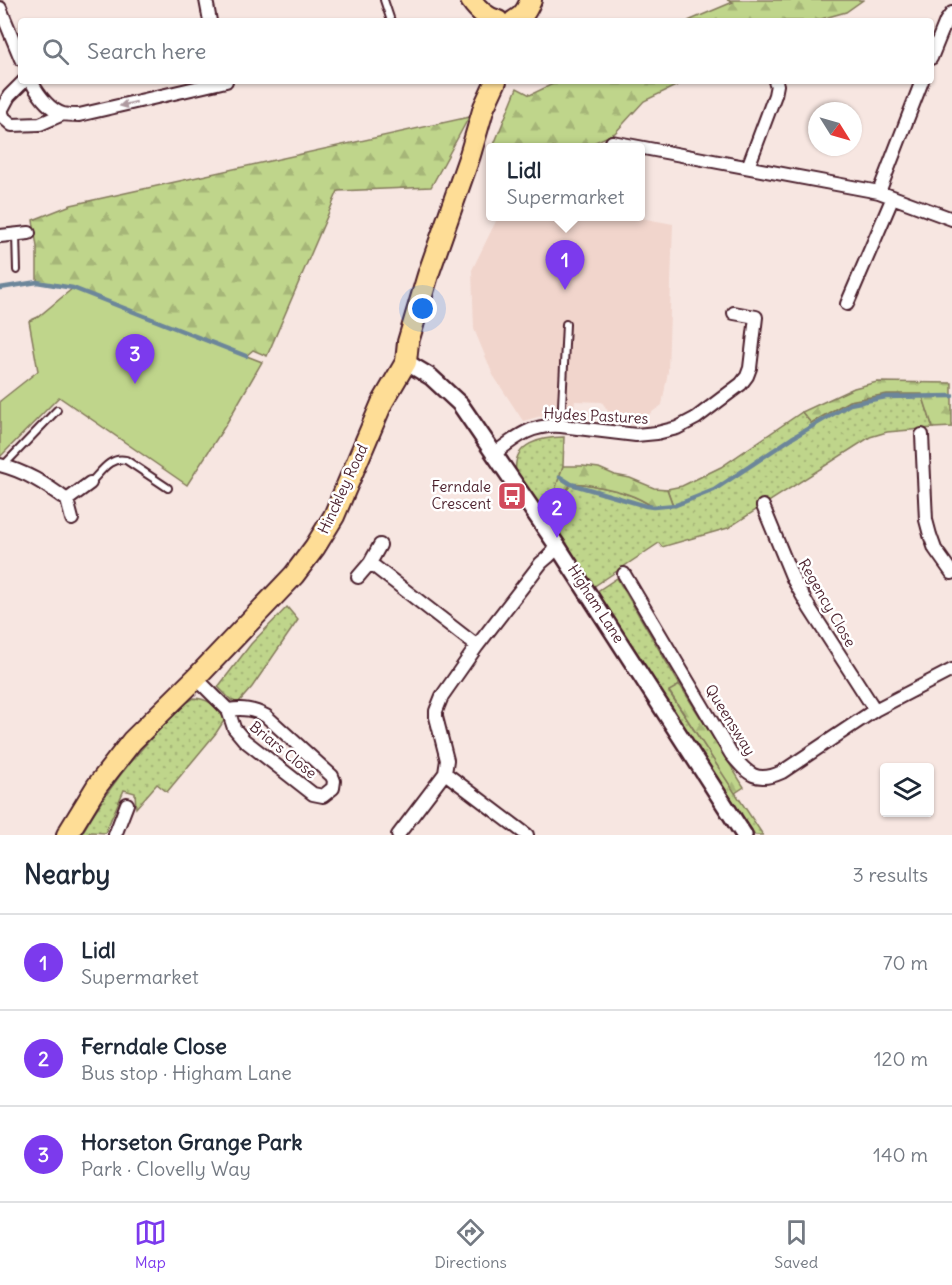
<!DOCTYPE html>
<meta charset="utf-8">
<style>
:root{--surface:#fff;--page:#f6f6f7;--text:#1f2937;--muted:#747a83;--line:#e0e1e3;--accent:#7c3aed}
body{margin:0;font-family:Delius,sans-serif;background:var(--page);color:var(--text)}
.controls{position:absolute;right:18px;bottom:18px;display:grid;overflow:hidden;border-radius:6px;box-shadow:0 2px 4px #0004}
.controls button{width:54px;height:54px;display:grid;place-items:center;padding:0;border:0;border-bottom:2px solid var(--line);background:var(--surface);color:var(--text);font:30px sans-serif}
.compass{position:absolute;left:808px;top:102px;width:54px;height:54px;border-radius:50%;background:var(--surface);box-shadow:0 2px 4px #0004;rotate:127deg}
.you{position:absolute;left:423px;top:309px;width:21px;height:21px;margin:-15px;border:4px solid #fff;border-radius:50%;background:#1a73e8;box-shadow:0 0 0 9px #1a73e833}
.badge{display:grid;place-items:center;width:39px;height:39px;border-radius:50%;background:var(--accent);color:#fff;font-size:20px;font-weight:700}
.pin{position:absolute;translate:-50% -50px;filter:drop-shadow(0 2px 3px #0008)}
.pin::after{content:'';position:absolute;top:32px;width:21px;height:18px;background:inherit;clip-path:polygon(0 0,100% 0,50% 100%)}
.popup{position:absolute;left:486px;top:143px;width:159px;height:78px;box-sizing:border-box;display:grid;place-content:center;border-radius:6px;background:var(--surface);filter:drop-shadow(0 2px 4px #0005);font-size:20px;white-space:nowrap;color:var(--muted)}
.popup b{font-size:22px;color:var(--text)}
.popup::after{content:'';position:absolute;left:50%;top:100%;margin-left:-12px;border:12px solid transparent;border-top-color:var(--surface)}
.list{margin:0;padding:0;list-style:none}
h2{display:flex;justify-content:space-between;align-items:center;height:78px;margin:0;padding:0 24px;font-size:26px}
h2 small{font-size:20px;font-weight:400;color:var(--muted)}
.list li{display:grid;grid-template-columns:39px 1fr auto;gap:18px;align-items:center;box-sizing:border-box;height:96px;padding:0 24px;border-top:2px solid var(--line)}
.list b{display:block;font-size:22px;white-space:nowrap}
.list p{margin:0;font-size:20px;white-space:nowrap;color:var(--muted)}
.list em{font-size:20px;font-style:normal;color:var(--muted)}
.icon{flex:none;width:33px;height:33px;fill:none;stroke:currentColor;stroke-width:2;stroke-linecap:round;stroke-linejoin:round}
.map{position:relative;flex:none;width:952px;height:835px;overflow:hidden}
.search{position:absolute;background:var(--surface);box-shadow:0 2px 4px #0004;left:18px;right:18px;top:18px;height:66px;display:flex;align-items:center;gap:15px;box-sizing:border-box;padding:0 21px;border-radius:6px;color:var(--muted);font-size:22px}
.sheet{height:366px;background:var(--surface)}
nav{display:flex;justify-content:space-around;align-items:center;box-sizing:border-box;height:84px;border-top:2px solid var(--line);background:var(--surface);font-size:16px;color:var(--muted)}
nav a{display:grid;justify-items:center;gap:3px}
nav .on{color:var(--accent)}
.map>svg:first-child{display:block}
.built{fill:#f1d5cc}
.grass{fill:url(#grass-dots);stroke:#847a5b;stroke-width:1.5}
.forest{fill:url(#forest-firs);stroke:#847a5b;stroke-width:1.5}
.park{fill:#bfd58b;stroke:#847a5b;stroke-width:1.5}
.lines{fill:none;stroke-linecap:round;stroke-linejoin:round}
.stream{stroke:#6c869a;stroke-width:4.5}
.service-casing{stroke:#4a1f2b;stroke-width:10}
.minor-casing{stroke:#4a1f2b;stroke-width:16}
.tertiary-casing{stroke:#4a1f2b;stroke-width:20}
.primary-casing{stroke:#4a1f2b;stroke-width:24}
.trunk-casing{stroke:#4a1f2b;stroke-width:24}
.service{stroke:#fff;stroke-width:6}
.minor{stroke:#fff;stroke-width:12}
.tertiary{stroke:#fff;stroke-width:15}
.primary{stroke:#fedd96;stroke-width:20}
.trunk{stroke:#fedd96;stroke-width:20}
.oneway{fill:#ae9aa0}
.labels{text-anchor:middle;stroke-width:5;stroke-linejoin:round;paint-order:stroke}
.street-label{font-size:15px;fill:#4a1f2b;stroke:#fff}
.poi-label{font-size:15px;fill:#4a1f2b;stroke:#fff;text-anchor:end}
</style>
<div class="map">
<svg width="952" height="835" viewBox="0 0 952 835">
<defs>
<pattern id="grass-dots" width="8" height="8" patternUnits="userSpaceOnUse" patternTransform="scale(1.5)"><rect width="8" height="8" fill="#bfd58b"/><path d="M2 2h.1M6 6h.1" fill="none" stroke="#a6b678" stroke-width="1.8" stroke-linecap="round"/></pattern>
<pattern id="forest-firs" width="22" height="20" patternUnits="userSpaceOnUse" patternTransform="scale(1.5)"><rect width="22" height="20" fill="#bfd58b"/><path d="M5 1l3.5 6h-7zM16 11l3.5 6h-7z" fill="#a6b678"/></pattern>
</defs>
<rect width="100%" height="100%" fill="#f7e6e1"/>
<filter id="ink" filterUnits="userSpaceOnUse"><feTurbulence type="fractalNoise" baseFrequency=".0167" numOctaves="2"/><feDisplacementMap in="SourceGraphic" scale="12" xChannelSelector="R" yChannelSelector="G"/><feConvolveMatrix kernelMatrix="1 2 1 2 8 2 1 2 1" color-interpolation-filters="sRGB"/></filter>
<g filter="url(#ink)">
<path class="built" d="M630,216L673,224L668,371L662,405L645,417L616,423L602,402L575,401L573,412L570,417L541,416L523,421L493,375L474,329L472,270L498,217Z"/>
<path class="grass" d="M887,394H922L933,428L887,432L870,437L728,528L662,547L659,543L593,587L556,531L562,524L557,513L545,514L516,472C512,443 542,437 564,437L563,466L556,489L554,502L574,506L564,494L571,484C583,482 588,485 600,487C619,491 636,495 653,507L673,505L667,489L682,486L721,467L802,412L811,423L849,401Z
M617,578L680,685L669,692L763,835H755L596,592Z
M287,607L298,620L252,687L238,703L231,700L218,687L251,644Z
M194,698C211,699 214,706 225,719L216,733L167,792L157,784L136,808L135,793L124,790L105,833L90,832L88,835H81C104,794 133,756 166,723C175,713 183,704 194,698Z"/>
<path class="forest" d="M727,0H863L846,12L814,21H688L733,2Z
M559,81H686L644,101L615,133L589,145L576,148L493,147L517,88L530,95Z
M469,117L431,187L338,191L267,356L253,350L246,356L73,288L37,282V247L33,220L71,205Z
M877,382L952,383V427L933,428L922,394H887L849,401L811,423L802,412L854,388Z
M563,466H583L599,468L615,475L630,478L654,488L667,489L673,506L653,507C636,495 619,491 600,487C589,485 582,482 571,484L564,494L574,506L564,511L556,508C551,495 559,479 563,466Z
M680,685L744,787L735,793L669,691Z"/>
<path class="park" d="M73,288L262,362L225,426L187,485L59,397L0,457V401L38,371L29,321L38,317Z"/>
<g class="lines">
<path class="stream" d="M0,288L37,282L73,288L246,356
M560,477L571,484L646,506L653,507L676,505L714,490L792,438L850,404L886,397L952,396"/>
<g class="service-casing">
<path id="service" d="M384,0L391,21
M16,234L17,270
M561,426L566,324
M4,465L57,410
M90,483C101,472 110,456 126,460L168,488"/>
</g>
<g class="minor-casing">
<path id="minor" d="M206,0L210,21
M0,8L21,59
M931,58L946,21L952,13
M24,81L9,96L1,111L4,118L12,125L40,124L63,114
M31,81C38,94 48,109 63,114C68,115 74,115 79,115L226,81
M612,142L879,192L952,219
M748,167L775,95L777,85L775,81
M879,192L922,81
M0,236L29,233
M847,304L893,197
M922,435L926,520L930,535L935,549L952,573
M494,454C516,437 531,424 561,426L636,435L657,433L677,428L696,418L741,384L747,376L750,368L756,317L734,313
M0,465C27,472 45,484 67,500
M763,506L793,579L810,609L875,710
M72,519L67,500L90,483
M370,563L477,646
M624,574L731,754C748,774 756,784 782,772L875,710L952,670
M358,577L370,563L380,545
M196,678L228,710C243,708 253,709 266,716L332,776L334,781L333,788L323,796L313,794L244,740L234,728L228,710
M445,773L527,835
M115,835L127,804
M398,835L445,773L447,760L436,717V711L442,696L477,646L541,563L548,557L558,547"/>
</g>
<g class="tertiary-casing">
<path id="tertiary" d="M406,362L431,377L460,404L558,547L744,835"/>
</g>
<g class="primary-casing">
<path id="primary" d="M67,835L97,786L132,741L196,678L294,575L315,547L334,516L382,403L406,362L408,342L428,275L470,155L484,107L496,81"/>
</g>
<g class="trunk-casing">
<path id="trunk" d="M471,0C478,10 486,18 498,21
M514,21C524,16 527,9 531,0"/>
</g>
<use href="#service" class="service"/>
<use href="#minor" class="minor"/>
<use href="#tertiary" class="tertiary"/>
<use href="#primary" class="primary"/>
<use href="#trunk" class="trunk"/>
</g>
<defs><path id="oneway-solid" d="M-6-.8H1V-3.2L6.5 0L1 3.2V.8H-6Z" transform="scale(1.5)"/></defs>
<use class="oneway" href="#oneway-solid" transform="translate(128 104) rotate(167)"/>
</g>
<defs>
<g id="bus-square" transform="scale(1.5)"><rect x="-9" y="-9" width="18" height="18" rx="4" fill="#d1495b" stroke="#fff"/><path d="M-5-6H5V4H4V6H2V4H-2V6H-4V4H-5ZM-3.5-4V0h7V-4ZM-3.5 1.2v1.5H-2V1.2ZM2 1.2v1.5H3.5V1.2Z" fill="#fff"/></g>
</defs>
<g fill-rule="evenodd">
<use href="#bus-square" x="512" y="496"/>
</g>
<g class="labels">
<g class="street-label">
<text transform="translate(596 416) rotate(3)" y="5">Hydes Pastures</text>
<text transform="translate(343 489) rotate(-65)" y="5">Hinckley Road</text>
<text transform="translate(827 603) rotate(60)" y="5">Regency Close</text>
<text transform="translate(596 604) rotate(57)" y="5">Higham Lane</text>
<text transform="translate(730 720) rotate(58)" y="5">Queensway</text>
<text transform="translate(283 750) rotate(39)" y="5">Briars Close</text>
</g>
<g class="poi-label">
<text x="491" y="492">Ferndale<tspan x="491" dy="17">Crescent</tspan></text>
</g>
</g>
</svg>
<div class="controls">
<button><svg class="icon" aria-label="layers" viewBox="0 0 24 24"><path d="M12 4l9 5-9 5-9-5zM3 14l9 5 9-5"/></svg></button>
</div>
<svg class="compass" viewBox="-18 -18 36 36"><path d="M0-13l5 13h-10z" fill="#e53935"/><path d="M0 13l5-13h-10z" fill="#747a83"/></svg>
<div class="you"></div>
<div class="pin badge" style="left:565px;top:290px">1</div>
<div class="popup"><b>Lidl</b>Supermarket</div>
<div class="pin badge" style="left:557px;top:538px">2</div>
<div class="pin badge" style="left:135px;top:384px">3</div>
<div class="search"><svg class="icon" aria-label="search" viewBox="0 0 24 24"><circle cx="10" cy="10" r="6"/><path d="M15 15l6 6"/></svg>Search here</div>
</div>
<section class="sheet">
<h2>Nearby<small>3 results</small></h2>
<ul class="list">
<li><span class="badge">1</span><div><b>Lidl</b><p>Supermarket</p></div><em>70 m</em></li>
<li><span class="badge">2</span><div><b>Ferndale Close</b><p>Bus stop · Higham Lane</p></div><em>120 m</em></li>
<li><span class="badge">3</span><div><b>Horseton Grange Park</b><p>Park · Clovelly Way</p></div><em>140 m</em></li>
</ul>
</section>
<nav>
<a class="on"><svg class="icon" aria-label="map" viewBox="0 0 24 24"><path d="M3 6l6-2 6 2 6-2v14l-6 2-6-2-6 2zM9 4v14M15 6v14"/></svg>Map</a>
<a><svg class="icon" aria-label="directions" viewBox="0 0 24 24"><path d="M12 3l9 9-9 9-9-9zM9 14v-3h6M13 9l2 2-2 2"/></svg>Directions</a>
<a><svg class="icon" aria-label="saved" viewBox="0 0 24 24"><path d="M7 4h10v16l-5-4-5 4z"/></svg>Saved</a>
</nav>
